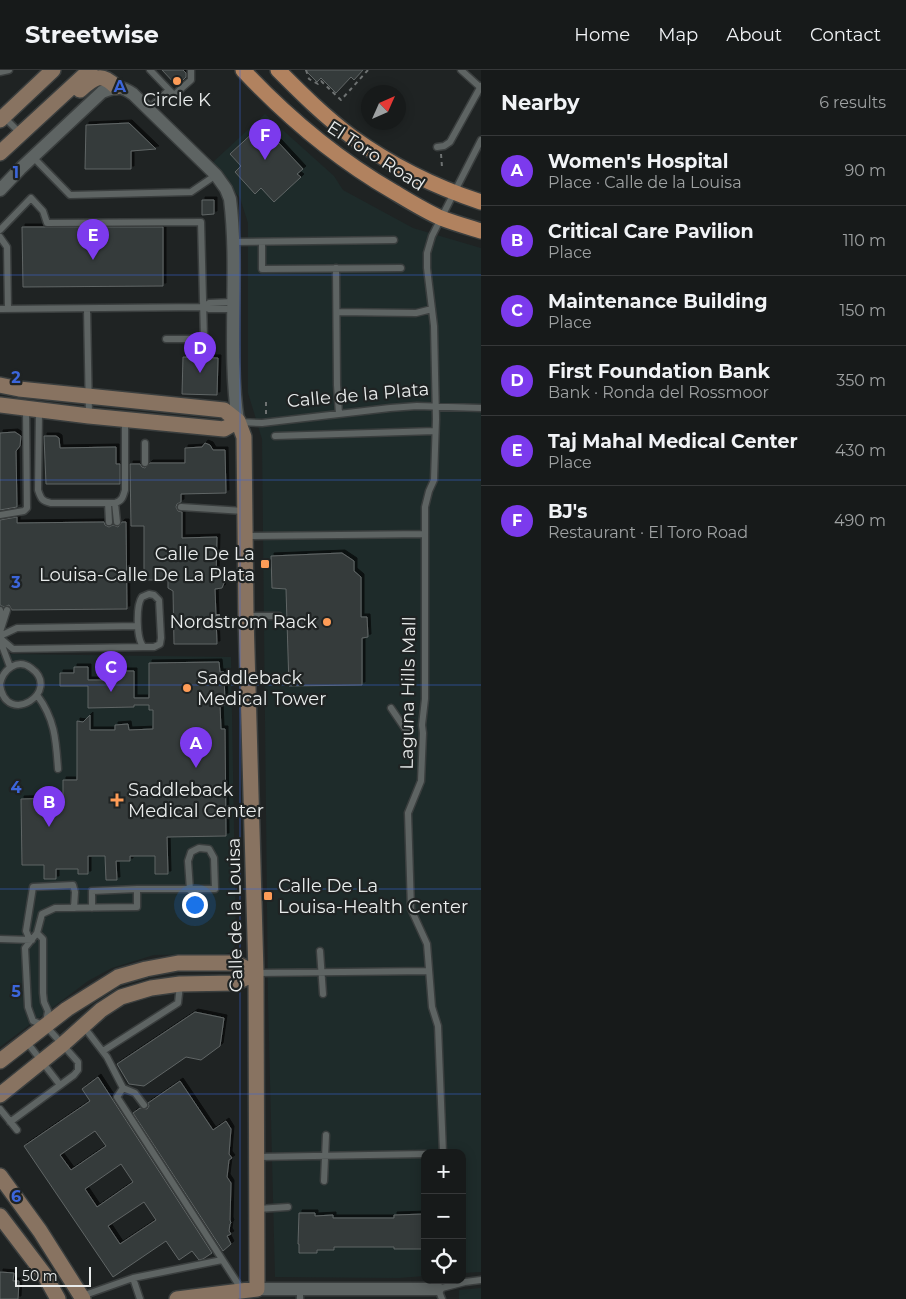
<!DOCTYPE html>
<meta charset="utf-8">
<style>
:root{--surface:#171a1a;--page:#202323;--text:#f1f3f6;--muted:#9ea1a2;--line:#363839;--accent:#7c3aed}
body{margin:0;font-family:Montserrat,sans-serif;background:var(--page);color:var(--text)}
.controls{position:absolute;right:15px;bottom:15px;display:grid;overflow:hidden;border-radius:10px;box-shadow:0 2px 12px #0003}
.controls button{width:45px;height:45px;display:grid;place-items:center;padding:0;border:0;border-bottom:1px solid var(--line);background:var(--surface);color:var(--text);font:25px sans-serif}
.compass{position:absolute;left:361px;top:15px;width:45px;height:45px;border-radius:50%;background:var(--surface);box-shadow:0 2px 12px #0003;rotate:45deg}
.scale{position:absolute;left:15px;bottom:12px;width:76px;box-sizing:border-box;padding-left:5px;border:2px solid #e9ecec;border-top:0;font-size:14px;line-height:18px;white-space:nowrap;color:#e9ecec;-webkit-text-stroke:4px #1f2323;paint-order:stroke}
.you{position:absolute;left:194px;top:834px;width:18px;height:18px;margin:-12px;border:4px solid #fff;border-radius:50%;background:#1a73e8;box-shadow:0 0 0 8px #1a73e833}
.badge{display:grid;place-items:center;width:32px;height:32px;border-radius:50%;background:var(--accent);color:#fff;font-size:16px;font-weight:700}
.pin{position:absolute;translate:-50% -41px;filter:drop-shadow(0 1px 2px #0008)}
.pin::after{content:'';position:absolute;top:26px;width:18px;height:15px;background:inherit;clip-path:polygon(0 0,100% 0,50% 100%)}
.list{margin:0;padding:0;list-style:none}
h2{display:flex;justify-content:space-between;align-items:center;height:65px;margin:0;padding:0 20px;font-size:21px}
h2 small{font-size:16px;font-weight:400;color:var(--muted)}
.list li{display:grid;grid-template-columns:32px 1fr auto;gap:15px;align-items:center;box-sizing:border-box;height:70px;padding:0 20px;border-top:1px solid var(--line)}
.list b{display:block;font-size:19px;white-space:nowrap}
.list p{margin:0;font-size:16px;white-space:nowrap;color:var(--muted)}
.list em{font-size:16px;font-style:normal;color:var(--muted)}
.icon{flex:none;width:28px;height:28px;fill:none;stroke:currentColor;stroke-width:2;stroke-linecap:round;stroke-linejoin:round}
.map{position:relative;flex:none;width:481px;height:1229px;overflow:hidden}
header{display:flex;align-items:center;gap:30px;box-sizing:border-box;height:70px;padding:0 25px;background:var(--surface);border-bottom:1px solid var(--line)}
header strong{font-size:24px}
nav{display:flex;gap:28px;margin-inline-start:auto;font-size:18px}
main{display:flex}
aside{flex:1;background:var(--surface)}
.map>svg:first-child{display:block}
.built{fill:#1e2b2a}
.building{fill:#353a3a;stroke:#606666;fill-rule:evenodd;filter:url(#shadow)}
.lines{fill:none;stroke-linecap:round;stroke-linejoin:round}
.lane-casing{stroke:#3a3e3e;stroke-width:9}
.street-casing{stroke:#3a3e3e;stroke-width:15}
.secondary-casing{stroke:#3a3e3e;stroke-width:18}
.primary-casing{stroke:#3a3e3e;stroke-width:18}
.path{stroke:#6e7272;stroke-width:2;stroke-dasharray:4 4;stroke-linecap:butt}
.lane{stroke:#5e6463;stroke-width:6}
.street{stroke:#5e6463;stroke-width:12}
.secondary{stroke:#887361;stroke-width:15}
.primary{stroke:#b1825f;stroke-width:15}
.grid{fill:none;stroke:#3c66db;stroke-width:1;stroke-opacity:0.55}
.poi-dot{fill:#fe9c57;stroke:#1f2323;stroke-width:2}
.labels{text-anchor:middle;stroke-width:4.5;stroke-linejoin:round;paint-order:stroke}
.poi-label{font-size:18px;fill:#e9ecec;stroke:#1f2323;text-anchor:start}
.street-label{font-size:18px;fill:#e9ecec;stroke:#1f2323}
.grid-label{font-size:16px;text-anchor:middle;font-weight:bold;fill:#3c66db;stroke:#1f2323;stroke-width:4.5;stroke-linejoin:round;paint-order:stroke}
</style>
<header>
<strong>Streetwise</strong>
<nav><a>Home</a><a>Map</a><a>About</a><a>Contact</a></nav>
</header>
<main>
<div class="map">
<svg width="481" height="1229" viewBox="0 0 481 1229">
<defs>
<filter id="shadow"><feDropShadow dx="3" dy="-3" stdDeviation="0" flood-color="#0009"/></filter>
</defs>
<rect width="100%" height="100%" fill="#1f2323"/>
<path class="built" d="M265,44L334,106L343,120L413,158L481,178V1202L462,1203V1083H425V1206L399,1208L275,1207L268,931L262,369L248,323V153L240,128L212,93Z
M9,584L231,587L236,873L232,882L225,884L154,885L112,898L88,911L0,977V586Z
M481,1218V1229H459V1220Z"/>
<path class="building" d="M162,0H183L186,3V7L177,16Z
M305,0H363L354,10L351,7L336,23L321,8L317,12Z
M129,53L156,79L131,81V99H85L86,55Z
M257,59L273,77L278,72L303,99L297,104L301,107L274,132L261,118L255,124L235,102L241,96L230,84Z
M202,130H214V144L202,145Z
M22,157H163V216L23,217Z
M183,287L218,288L217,325L182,324Z
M15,362L21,366L20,376L16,381L17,437L0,440V363Z
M44,366H56L59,368L60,378L116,377V394H120V414H46Z
M205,373L210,375L213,380H225L226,423L181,424V432L177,434L176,437L178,441L182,442V468L217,467L216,506L222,507L224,513L222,518L215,519L217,574H174L173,521L168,518V510H144V456H131L130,394H140L142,397L145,398L150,393H185V378L202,377Z
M17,447V453L104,452L105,455L109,457L113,455L118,457L122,452H126L127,539L12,540L9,535L4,537L0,535V450Z
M342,483L354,491V501L361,507V547H367L368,567L362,568V615L289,616L286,519L272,518L271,486Z
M219,592L220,602H224L225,635H220L221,659H225L226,766L167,767L168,804H155V786H130V791H116L117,810H106L105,786H88V804H78V799H56V809H44V795H22L21,729L63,728V710H77V651L83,652L90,645V660H115V655L128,654L129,660L153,659V640H149V635H134V637L88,638V616H60V603H74V597H88V610H105V601H134V628H149V593Z
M195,942L224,948L220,976L201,990L186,987L144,1016L129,1014L117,994Z
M98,1007L212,1183L203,1189L199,1190L192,1181L179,1190L166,1171L113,1207L24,1076L90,1031L82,1019ZM95,1061L106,1076L71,1100L60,1085ZM121,1094L133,1112L97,1137L85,1119ZM144,1132L156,1150L120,1174L108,1156Z
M180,1011L213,1060L226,1051L231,1059L229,1084L232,1088L229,1090L227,1107L231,1113L230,1150L231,1153L230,1154L229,1161L231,1164L227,1166L231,1174L223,1181L133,1043L140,1038L147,1039L149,1036L148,1033Z
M299,1143H315V1146L333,1145V1148H394V1145L425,1144V1179H394V1177H334V1180H317V1183H299V1174H298Z
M0,1202L14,1203L13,1211H19L18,1229H0Z"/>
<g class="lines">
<g class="lane-casing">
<path id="lane" d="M150,0L174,25L191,10V0
M461,0L481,18
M0,2L9,0
M148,39L169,20
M3,46L20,63
M437,77L444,76L450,72L481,16
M33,87L70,125L191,122L216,105
M0,160L31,128L43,141L47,153L201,152L204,269H166
M0,167L7,177L8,239
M232,172L394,170
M262,172V199L401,198
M336,198L337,315L339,344
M204,237L209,233L233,232
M0,239L204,237L209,239H233
M87,239L89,345
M337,242L416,243L432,239
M39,341L38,420C41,429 42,431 51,433H115C122,431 123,427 125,420V349
M238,352L262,353L390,338L417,336L481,338
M275,366L435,361
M145,393V373
M108,433L109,452
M115,433L117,452
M181,437L244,441
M0,445L24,441L27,438L26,339
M245,466L425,464
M149,524L154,525L159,530L161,568L160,574L154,577H144C136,570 136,535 142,527Z
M0,540L3,551
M246,546H279
M0,562L7,540
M0,566L17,558L138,556
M0,568L13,579L144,577
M0,570L10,597
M0,614C3,599 18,588 31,598C63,621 6,658 0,615
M37,625C55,649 56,670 58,699
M391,638L408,663
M137,819H215L214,788L209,779L199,778L191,782L188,791L190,820
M37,863L43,869V923L44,932L48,941L46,952
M0,869L32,870
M30,870L26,861L33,817L73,815L75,822L74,838
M320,881L323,924
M256,903L429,901
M84,957L107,987L123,1018L135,1023L144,1035
M26,971L60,1015
M103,981L178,933L180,915
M123,1018L117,1027L242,1220
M0,1039L17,1060
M10,1052L74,1005L78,1000V992L46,956L33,951L28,937L25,878L37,863L42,844L55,838L137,837V819L92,821V838
M443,1083L438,956L432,937L427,874L411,839L408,743L421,711L423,663L422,655L425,629V437L429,421L434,410L436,349L434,256L427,198V183L432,166L481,70
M258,1087L425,1084
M324,1111L326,1065
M258,1139L288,1137
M133,1208L140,1229
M300,1219V1229
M82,1226L133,1208L222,1190
M442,1229L438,1219L465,1212L481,1210"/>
</g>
<g class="street-casing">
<path id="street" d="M0,120L20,99L102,22C116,17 120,15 133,24L216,105L226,119L230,129C239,202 227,278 238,351
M257,1219H438"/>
</g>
<g class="secondary-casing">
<path id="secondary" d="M80,20C95,7 101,2 116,17
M0,50L53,0
M0,83L90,0
M0,315L19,319L224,340L238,351L244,367L246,546L256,903L257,1219L177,1229
M0,335L89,346L224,359L238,351
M0,991L67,939L118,907L146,899L178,893H235L256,903
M0,1025L62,975L101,940L121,927L151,918L180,914L235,913L256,903
M0,1106L40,1161L83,1229
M0,1146L44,1204L58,1229"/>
</g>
<g class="primary-casing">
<path id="primary" d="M243,0C288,48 337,89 394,122C409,131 425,141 441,148C454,153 468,157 481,161
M278,0C301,23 325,47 352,67C391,95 435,117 481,132"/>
</g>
<path class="path" d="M306,0L309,9L318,14L321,11L341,30L368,0
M441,84L442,97
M266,344V329
M216,545H231"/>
<use href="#lane" class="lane"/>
<use href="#street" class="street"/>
<use href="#secondary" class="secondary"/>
<use href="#primary" class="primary"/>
</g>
<path class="grid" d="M240,0V1229M0,205H481M0,410H481M0,615H481M0,819H481M0,1024H481"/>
<g class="poi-dot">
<circle cx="177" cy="11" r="5"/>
<rect x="260" y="489" width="10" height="10" rx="2.5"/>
<circle cx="327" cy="552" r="5"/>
<circle cx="187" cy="618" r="5"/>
<path d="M114.5 722.5h5v5h5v5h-5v5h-5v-5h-5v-5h5z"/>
<rect x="263" y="821" width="10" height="10" rx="2.5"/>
</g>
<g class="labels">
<g class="poi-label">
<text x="177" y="36" text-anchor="middle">Circle K</text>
<text x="255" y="490" text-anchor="end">Calle De La<tspan x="255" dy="21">Louisa-Calle De La Plata</tspan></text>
<text x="317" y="558" text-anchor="end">Nordstrom Rack</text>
<text x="197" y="614">Saddleback<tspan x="197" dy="21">Medical Tower</tspan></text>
<text x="128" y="726">Saddleback<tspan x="128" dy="21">Medical Center</tspan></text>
<text x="278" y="822">Calle De La<tspan x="278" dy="21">Louisa-Health Center</tspan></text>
</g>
<g class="street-label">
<text transform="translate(376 86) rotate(33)" y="6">El Toro Road</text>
<text transform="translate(358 325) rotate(-5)" y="6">Calle de la Plata</text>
<text transform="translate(408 623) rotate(-89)" y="6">Laguna Hills Mall</text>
<text transform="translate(235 845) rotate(-91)" y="6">Calle de la Louisa</text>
</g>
</g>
<g class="grid-label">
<text x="120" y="22">A</text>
<text x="16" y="108">1</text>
<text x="16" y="313">2</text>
<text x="16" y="518">3</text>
<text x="16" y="723">4</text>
<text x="16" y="927">5</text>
<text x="16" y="1132">6</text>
</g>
</svg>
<div class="controls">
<button>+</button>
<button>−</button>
<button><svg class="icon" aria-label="locate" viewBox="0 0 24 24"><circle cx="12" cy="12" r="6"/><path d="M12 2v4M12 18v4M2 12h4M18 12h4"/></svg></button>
</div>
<svg class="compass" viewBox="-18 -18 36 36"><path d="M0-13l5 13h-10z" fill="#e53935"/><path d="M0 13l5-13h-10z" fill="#9ea1a2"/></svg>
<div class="scale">50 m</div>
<div class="you"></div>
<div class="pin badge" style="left:196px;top:698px">A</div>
<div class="pin badge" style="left:49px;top:757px">B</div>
<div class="pin badge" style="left:111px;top:622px">C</div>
<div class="pin badge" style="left:200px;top:303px">D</div>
<div class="pin badge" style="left:93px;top:190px">E</div>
<div class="pin badge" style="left:265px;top:90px">F</div>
</div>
<aside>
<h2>Nearby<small>6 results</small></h2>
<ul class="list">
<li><span class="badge">A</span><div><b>Women's Hospital</b><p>Place · Calle de la Louisa</p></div><em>90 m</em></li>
<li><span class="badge">B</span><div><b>Critical Care Pavilion</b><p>Place</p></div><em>110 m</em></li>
<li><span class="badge">C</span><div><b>Maintenance Building</b><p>Place</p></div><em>150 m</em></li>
<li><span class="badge">D</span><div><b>First Foundation Bank</b><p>Bank · Ronda del Rossmoor</p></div><em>350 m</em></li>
<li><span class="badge">E</span><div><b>Taj Mahal Medical Center</b><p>Place</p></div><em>430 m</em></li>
<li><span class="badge">F</span><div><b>BJ's</b><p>Restaurant · El Toro Road</p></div><em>490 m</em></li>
</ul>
</aside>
</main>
